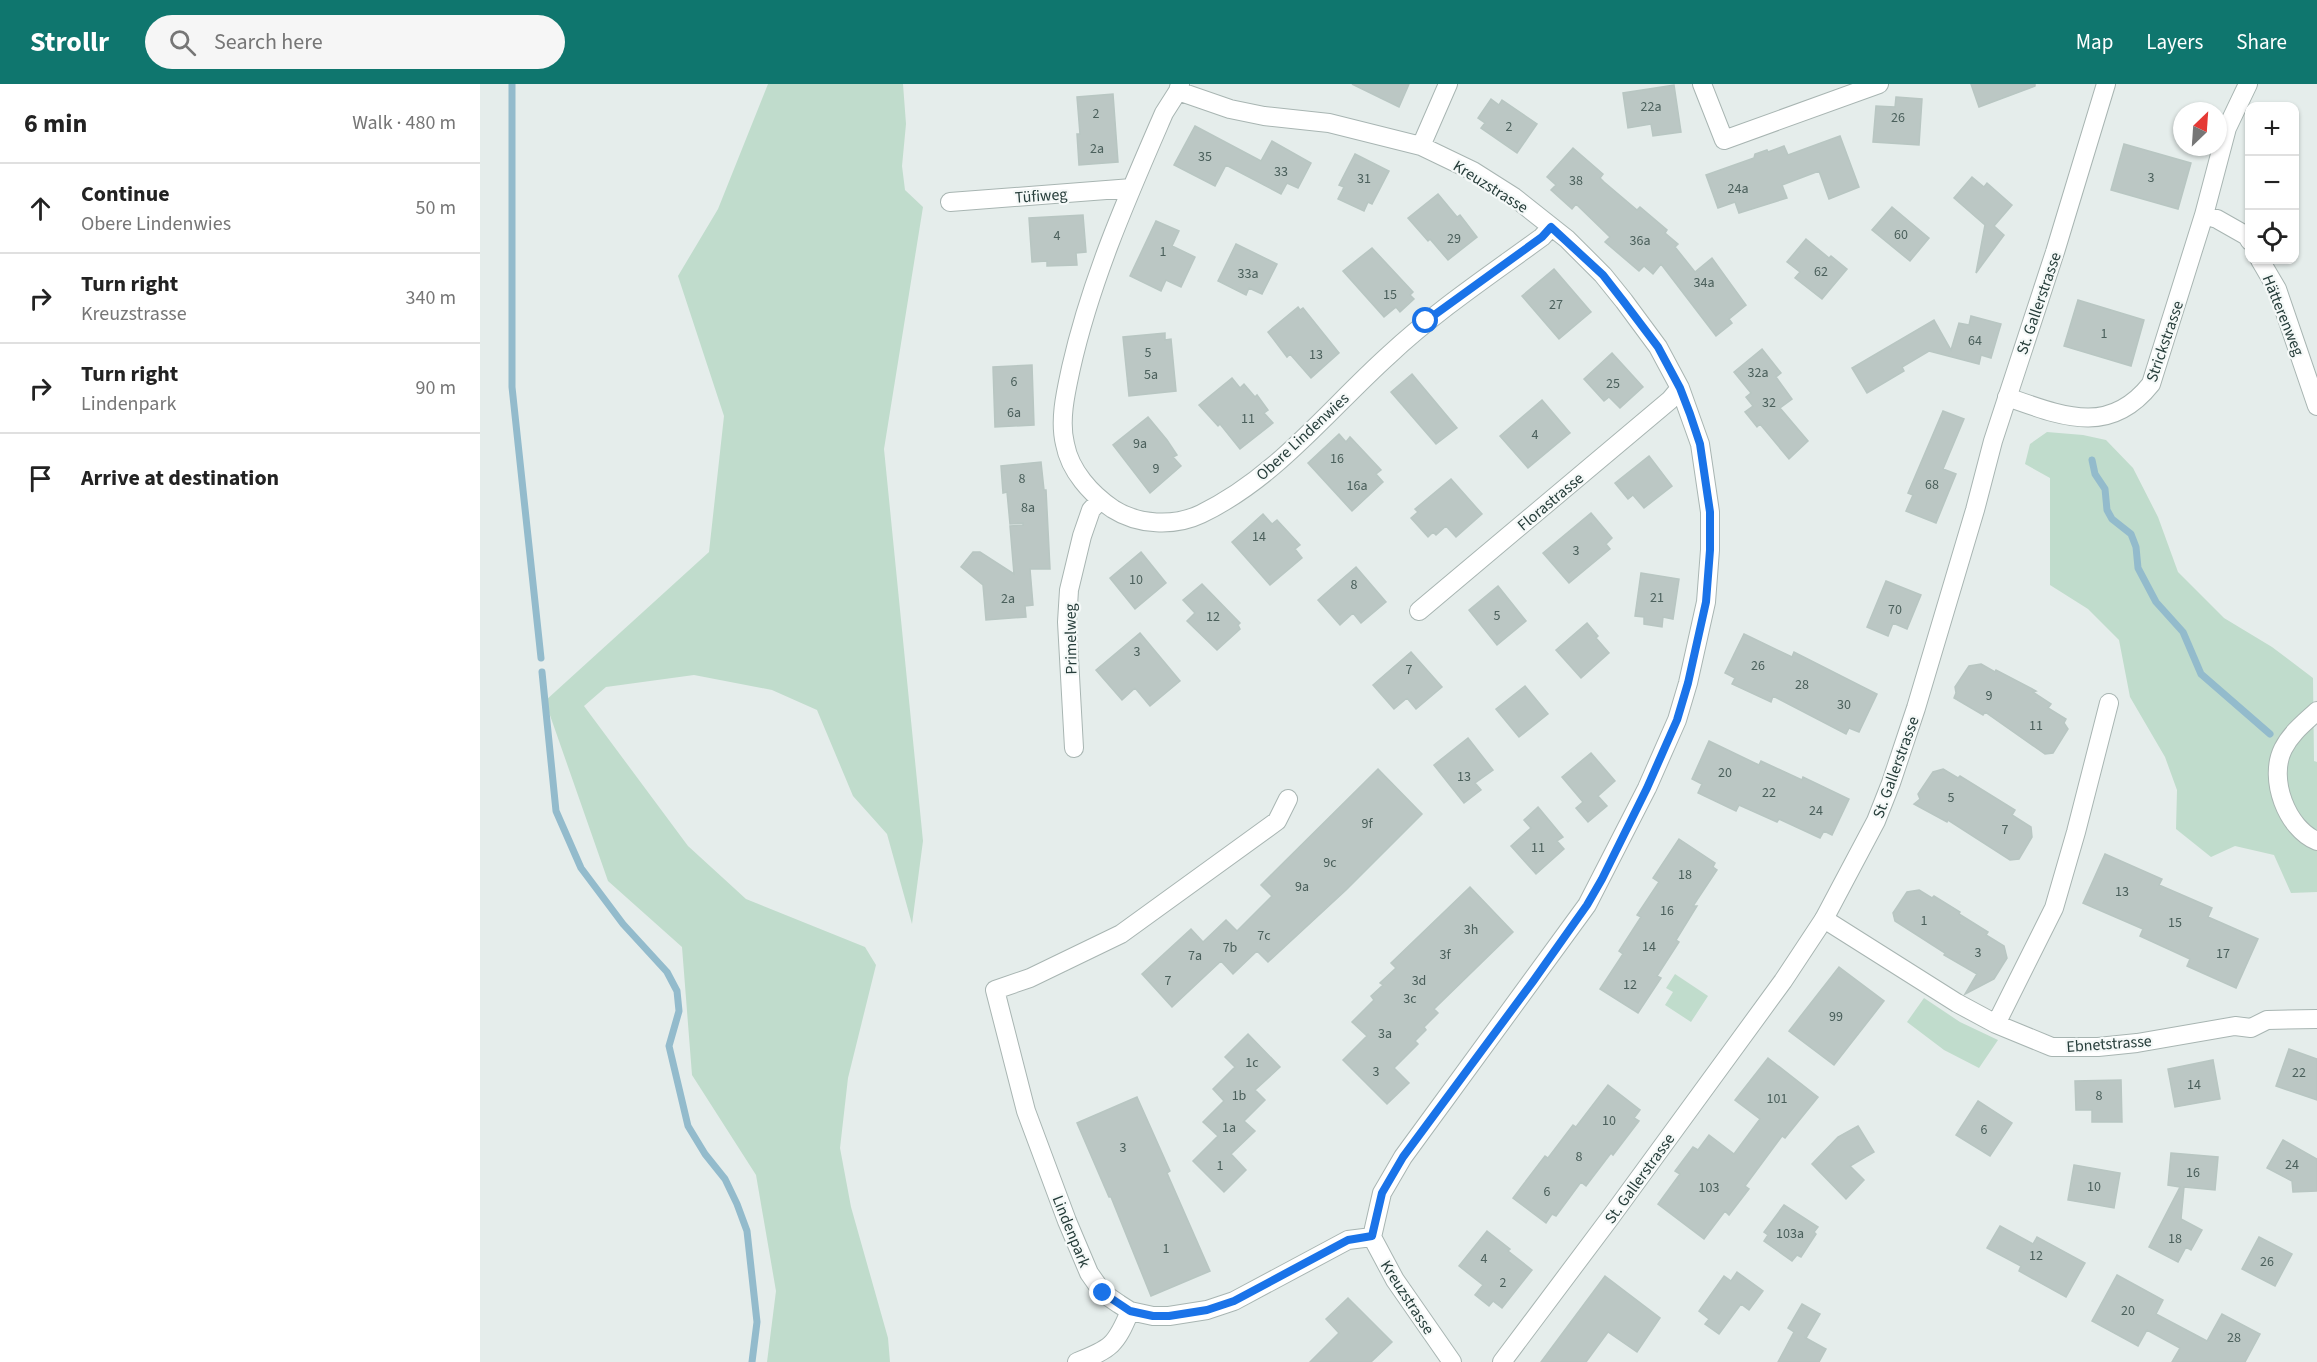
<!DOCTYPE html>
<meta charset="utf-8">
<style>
:root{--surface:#fff;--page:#f6f6f6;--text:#222;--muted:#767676;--line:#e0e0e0;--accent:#0f766e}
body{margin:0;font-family:"Source Sans 3",sans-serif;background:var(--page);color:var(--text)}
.controls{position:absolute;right:18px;top:18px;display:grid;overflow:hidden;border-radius:12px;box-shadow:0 2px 4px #0004}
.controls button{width:54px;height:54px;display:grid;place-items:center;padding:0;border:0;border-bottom:2px solid var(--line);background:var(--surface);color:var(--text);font:30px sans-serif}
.compass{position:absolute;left:1693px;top:18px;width:54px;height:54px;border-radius:50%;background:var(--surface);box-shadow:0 2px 4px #0004;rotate:25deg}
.stop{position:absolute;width:18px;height:18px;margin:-14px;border:4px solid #1a73e8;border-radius:50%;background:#fff}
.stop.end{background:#1a73e8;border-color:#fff;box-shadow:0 2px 6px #0008}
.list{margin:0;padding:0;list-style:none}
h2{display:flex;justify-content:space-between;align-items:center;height:78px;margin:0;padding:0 24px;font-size:26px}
h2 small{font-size:20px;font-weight:400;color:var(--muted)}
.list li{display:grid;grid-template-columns:39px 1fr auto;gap:18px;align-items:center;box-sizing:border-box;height:90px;padding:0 24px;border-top:2px solid var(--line)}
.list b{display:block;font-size:22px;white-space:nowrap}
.list p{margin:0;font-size:20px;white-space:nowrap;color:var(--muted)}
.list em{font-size:20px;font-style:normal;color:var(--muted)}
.icon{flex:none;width:33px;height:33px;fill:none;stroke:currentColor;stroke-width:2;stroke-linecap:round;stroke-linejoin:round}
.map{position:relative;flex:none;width:1837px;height:1278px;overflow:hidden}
header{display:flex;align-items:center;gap:36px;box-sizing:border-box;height:84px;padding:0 30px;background:var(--accent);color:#fff}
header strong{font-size:28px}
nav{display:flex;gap:33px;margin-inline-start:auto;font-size:21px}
.search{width:420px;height:54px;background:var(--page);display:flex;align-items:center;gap:15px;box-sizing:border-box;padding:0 21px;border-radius:33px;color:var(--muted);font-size:22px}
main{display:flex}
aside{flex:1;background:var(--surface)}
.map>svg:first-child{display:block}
.green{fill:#c0dccc}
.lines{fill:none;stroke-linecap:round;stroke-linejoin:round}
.stream{stroke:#93bbcc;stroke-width:7}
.building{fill:#bbc7c4;stroke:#b8c6c2;stroke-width:1.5}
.minor-casing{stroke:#a8b5b2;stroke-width:20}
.tertiary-casing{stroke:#a8b5b2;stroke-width:20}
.minor{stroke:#fff;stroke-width:18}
.tertiary{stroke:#fff;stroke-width:18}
.route{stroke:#1a73e8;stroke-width:8}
.labels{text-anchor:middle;stroke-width:4.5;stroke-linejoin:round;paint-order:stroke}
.number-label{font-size:14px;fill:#4b605c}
.street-label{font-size:16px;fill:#263d3a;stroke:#f5f9f8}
</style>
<header>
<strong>Strollr</strong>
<div class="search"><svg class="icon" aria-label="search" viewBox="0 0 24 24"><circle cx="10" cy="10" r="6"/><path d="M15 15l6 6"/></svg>Search here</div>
<nav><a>Map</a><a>Layers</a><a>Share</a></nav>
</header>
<main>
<aside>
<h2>6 min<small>Walk · 480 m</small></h2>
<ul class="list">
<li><svg class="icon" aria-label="ahead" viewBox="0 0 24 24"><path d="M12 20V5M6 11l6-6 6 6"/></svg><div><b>Continue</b><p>Obere Lindenwies</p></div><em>50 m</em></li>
<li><svg class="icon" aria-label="right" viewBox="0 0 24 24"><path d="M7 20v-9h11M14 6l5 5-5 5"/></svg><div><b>Turn right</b><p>Kreuzstrasse</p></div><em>340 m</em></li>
<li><svg class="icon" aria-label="right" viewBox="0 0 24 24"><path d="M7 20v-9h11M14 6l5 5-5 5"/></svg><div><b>Turn right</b><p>Lindenpark</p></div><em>90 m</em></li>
<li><svg class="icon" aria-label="arrive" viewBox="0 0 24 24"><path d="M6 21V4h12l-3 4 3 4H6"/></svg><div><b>Arrive at destination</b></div></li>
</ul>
</aside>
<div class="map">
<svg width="1837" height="1278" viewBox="0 0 1837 1278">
<rect width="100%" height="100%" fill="#e5edeb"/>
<path class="green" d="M288,0H423L426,40L422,82L425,106L443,123L404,365L443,757L432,840L407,750L373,712L337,626L292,606L214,591L126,603L104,622L208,762L266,815L385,863L396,881L368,994L360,1064L371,1123L408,1254L410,1278H287L296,1207L276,1091L212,991L202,863L128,797L65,617L229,468L244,332L198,192L238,125Z
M1567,348L1603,351L1626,356L1653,384L1678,433L1698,488L1744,534L1792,563L1833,594L1834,677L1837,678V808L1811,809L1794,771L1755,762L1731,773L1696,745L1697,706L1685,673L1650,613L1639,556L1608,525L1570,501V394L1545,380L1550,360Z
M1195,890L1228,912L1211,938L1185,921L1193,908L1186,904Z
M1444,914L1480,938L1518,956L1499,984L1464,966L1427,938Z"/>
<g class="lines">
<path class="stream" d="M32,0V303L61,574
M1612,376L1615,390L1625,405L1627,426L1632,435L1651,450L1656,463L1658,484L1676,518L1703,548L1721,590L1790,650
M62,588L76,727L101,784L143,840L187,888L197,907L199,927L189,962L208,1042L225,1070L245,1095L257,1120L267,1147L277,1238L272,1278"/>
</g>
<path class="building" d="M872,0H929L919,23Z
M1491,0H1555V2L1499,23Z
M1194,1L1201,48L1173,52L1171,40L1148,44L1143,9Z
M633,10L638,78L599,81L597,50H600L597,13Z
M1416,13L1442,15L1439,61L1393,58L1396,22L1415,23Z
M1011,15L1019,21L1022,16L1057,40L1037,69L1001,44L1005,39L998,34Z
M715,42L781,77L792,57L831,79L818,104L807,99L801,110L746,81L735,102L694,81Z
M1360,52L1379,103L1349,115L1339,87L1302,101L1307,114L1259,129L1255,118L1238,124L1226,91L1274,74L1275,70L1287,66L1288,68L1304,62L1308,71Z
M1644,60L1711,79L1698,125L1631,106Z
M1093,64L1123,90L1120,94L1124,98L1157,126L1160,123L1187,146L1185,149L1198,160L1195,163L1215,188L1232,174L1266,221L1249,235L1252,239L1236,252L1181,180L1173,190L1164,182L1159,187L1125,158L1130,153L1096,120L1092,125L1071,106L1076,101L1067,93Z
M875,70L909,87L892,120L888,118L884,127L858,115L864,103L859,101Z
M1492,93L1504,103L1507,99L1532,121L1514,142L1524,151L1496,189L1505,141L1474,114Z
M958,110L977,133L980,131L997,153L968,176L950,155L948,157L928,134Z
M1412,123L1449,154L1430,177L1392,146Z
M603,131L606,168L596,169L597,181L567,182V177L552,178L549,134Z
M676,137L699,147L692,162L715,173L701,203L686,196L681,207L650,192Z
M1326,155L1349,174L1351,172L1367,185L1342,215L1315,194L1320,188L1307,178Z
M756,160L797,180L782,210L769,204L766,211L738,197Z
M892,164L933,208L930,211L934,215L920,228L916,223L904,233L863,187Z
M1074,185L1111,228L1079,255L1042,212Z
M1598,216L1664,236L1651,282L1584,262Z
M818,223L820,226L823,224L859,269L831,294L810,270L807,273L788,248Z
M1491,232L1521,240L1511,274L1501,271L1499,280L1449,267L1422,283L1424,287L1387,309L1372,284L1454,236L1471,266L1479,239L1489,241Z
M685,249V256L691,255L696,307L649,312L643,253Z
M1282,265L1301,289L1296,293L1312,315L1300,324L1328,357L1309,375L1280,340L1277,343L1265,328L1273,322L1266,313L1271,309L1254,288Z
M1132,269L1163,303L1140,324L1129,313L1124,317L1104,295Z
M552,281L554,341L515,343L513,283Z
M932,290L977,344L956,360L911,308Z
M752,294L760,304L764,300L775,313L777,311L788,326L784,329L793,339L760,365L740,340L738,342L719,321Z
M1062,316L1090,349L1048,384L1020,352Z
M1463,327L1484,335L1463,385L1476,390L1456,439L1426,427L1433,411L1428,409Z
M668,333L687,356L697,371L693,373L701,382L670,409L633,361Z
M859,350L866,358L870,353L901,386L896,390L903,398L872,427L828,379Z
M1169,372L1192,402L1164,424L1153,411L1148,415L1135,399Z
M561,378L564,406H566L570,485H550L553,521L545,522L546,533L506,536L503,501L481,483L493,468H500L534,490L530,442L543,441V439L530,440L527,408L523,409L521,382Z
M971,395L1002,430L976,453L966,442L956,451L953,448L948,453L931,434L938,428L935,425Z
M1111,429L1132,454L1126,460L1130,465L1089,499L1063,469Z
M783,430L792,440L797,436L820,461L815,465L822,474L790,501L752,458Z
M661,468L686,499L655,525L630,494Z
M876,483L906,518L881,539L873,529L860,541L838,516Z
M1161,489L1199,495L1193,535L1183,533L1182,543L1164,540V533L1155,532Z
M1406,497L1441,511L1427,545L1413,539L1408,552L1387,543Z
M722,500L760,539L758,541L760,545L737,566L707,537L715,529L703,516Z
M1018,502L1046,537L1017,561L989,526Z
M1107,539L1118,552L1116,554L1129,569L1101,594L1076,566Z
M660,549L700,597L670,622L655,604L642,616L616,586Z
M1264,550L1312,573L1314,568L1397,610L1379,648L1369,644L1366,650L1293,612L1291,618L1252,600L1255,594L1245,589Z
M931,568L962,603L936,625L927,614L914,625L893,601Z
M1501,580L1515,588L1516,586L1556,607L1553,608L1571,620L1568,624L1586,635L1584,639L1588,645L1573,669L1565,670L1505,628L1503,631L1474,614L1476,609L1475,603L1489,582Z
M1045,602L1068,630L1039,653L1016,625Z
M988,654L1013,686L995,699L1001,706L984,719L954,681Z
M1229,657L1279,681L1281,677L1322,696L1323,693L1369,715L1352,751L1344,747L1340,754L1299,735L1297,738L1259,721L1256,727L1218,709L1222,700L1212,695Z
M1111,669L1135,697L1118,712L1127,722L1108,738L1096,724L1103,718L1082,693Z
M898,685L942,730L866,806L788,878L777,867L753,890L741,877L692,923L662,890L711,845L723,858L746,836L757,847L792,812L781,801Z
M1463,685L1478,694L1480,692L1535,726L1532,731L1551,743L1552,753L1539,775L1530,776L1468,736L1467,738L1434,720L1440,715L1438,710L1453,688Z
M1058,723L1083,753L1077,757L1084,765L1056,790L1031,762L1051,744L1044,736Z
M1199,755L1235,779L1233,783L1237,786L1213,822H1217L1196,856L1199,858L1177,892L1181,894L1158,929L1120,905L1143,870L1139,867L1161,833L1157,831L1179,798L1173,794Z
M1625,770L1682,795L1679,801L1732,824L1728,833L1778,855L1756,904L1707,882L1710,875L1660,852L1663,845L1603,819Z
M990,803L1033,848L954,925L958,929L944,943L946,946L935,957L938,960L914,984L929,999L907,1020L863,976L887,952L872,938L894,916L891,912L903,901L900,899L916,884L911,879Z
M1439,806L1452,814L1454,812L1480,828L1479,830L1508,848L1506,851L1524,862L1527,874L1514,895L1485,910L1497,890L1464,871L1465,869L1415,837L1413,829L1427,808Z
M1359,883L1404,917L1354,981L1309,947Z
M768,950L800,983L775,1006L785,1016L764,1037L775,1047L751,1070L766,1086L744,1108L713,1077L738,1052L723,1038L744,1017L733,1005L755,983L745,973Z
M1809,965L1837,975V1016L1796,1002Z
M1288,974L1338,1013L1305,1054L1302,1052L1265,1102L1269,1105L1249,1131L1245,1127L1224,1155L1178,1120L1200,1090L1195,1087L1213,1063L1218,1066L1229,1051L1254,1070L1280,1035L1255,1016Z
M1733,976L1740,1015L1695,1023L1688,985Z
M1641,996L1642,1038H1612V1026H1596L1595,997Z
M1128,1001L1160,1026L1154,1034L1159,1037L1133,1071L1131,1069L1106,1102L1101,1098L1076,1132L1072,1130L1066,1139L1033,1114L1065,1072L1068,1074L1093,1041L1096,1043Z
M657,1013L690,1087L687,1089L730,1187L671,1212L631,1113H629L597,1039Z
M1498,1017L1532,1039L1510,1072L1476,1051Z
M1378,1042L1394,1068L1370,1082L1384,1096L1366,1115L1332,1080L1358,1053Z
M1803,1056L1837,1075V1107L1813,1108L1812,1097L1787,1084Z
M1691,1069L1738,1073L1735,1106L1704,1103L1701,1135L1722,1146L1711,1166L1706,1163L1698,1178L1669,1163L1700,1103L1688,1101Z
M1594,1081L1640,1089L1634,1124L1588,1116Z
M1304,1121L1338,1143L1334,1148L1336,1150L1321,1173L1317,1171L1312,1177L1284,1157L1288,1151L1284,1148Z
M1520,1142L1553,1160L1557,1153L1605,1179L1586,1213L1539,1187L1541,1182L1507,1164Z
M1007,1147L1030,1165L1028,1167L1052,1186L1022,1224L1013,1217L1009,1222L995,1211L1003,1201L979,1182Z
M1779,1153L1812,1170L1795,1202L1762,1185Z
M1257,1188L1283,1207L1269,1226L1261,1220L1239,1250L1225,1240L1229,1235L1219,1227L1244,1192L1251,1197Z
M1637,1191L1683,1216L1676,1230L1727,1257L1742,1230L1780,1250L1765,1278H1692L1700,1264L1667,1246L1658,1262L1612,1237Z
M1125,1192L1180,1234L1157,1268L1128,1248L1106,1278H1061Z
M868,1214L912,1258L891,1278H830L859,1249L846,1235Z
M1322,1220L1340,1230L1326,1254L1324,1253L1346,1265L1339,1278H1298L1314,1248L1308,1244Z"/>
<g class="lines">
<g class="minor-casing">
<path id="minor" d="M700,0L698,7L684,29C648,112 611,195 591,284C586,307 579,336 585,360C590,387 611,410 633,425C658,441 694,443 721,430C796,394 848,326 909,271C956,227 1010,191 1062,153L1071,143
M1222,0L1244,56L1399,0
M1768,0L1747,44L1724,131L1737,135L1767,152L1770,157
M698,7L750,25L784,32L849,39L941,62L993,87L1034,113L1087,155L1123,191L1144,217L1178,263L1200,304L1220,360L1230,428V466L1226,518L1208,599L1197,636L1167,704L1107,821L923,1073L902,1109L892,1153L915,1196L972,1278
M941,62L968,0
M470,118L652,104
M1780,176L1797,205L1837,322
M1527,313C1582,332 1629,353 1671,300L1724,131
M939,527L1190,316L1200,304
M1837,627C1824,639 1811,649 1803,665C1788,695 1807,745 1837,757
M594,664L587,538L589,506L602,452L611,426L620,416
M808,715L797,737L641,850L550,894L515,906L546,1027L587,1137L609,1189L623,1209L639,1220L650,1227L673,1232H689L727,1226L754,1217L868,1156L892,1153
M1344,835L1477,919L1516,940L1572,963H1618L1657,959L1755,942L1771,944L1787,936L1837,935
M1516,940L1574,824L1596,748L1629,619
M597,1278C631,1265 636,1261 650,1227"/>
</g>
<g class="tertiary-casing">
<path id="tertiary" d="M1022,1278L1130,1134L1303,897L1344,835L1396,737L1411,699L1436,624L1495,426L1513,357L1575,168L1626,0"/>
</g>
<use href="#minor" class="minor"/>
<use href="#tertiary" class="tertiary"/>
</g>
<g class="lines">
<path class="route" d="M623,1209L650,1227L673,1232H689L727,1226L754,1217L868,1156L892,1152L902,1109L923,1073L1054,896L1107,821L1122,795L1167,704L1197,636L1208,599L1226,518L1230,466V428L1220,360L1210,330L1200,304L1178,263L1144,218L1123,191L1071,143L1062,153L946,237"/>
</g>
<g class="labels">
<g class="number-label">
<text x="1171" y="27">22a</text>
<text x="616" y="34">2</text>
<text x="1418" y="38">26</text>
<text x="1029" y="47">2</text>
<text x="617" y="69">2a</text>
<text x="725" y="77">35</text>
<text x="801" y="92">33</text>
<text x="1671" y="98">3</text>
<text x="884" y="99">31</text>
<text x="1096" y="101">38</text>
<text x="1258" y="109">24a</text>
<text x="1421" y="155">60</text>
<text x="577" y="156">4</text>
<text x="974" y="159">29</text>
<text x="1160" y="161">36a</text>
<text x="683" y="172">1</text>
<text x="1341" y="192">62</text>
<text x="768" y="194">33a</text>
<text x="1224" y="203">34a</text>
<text x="910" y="215">15</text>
<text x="1076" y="225">27</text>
<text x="1624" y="254">1</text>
<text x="1495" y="261">64</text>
<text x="668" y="273">5</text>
<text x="836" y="275">13</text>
<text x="1278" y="293">32a</text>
<text x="671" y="295">5a</text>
<text x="534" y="302">6</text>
<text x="1133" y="304">25</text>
<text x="1289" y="323">32</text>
<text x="534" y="333">6a</text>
<text x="768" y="339">11</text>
<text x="1055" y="355">4</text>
<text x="660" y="364">9a</text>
<text x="857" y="379">16</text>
<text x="676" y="389">9</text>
<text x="542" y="399">8</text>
<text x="1452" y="405">68</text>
<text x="877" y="406">16a</text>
<text x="548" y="428">8a</text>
<text x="779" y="457">14</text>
<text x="1096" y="471">3</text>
<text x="656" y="500">10</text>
<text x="874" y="505">8</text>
<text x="1177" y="518">21</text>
<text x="528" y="519">2a</text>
<text x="1415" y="530">70</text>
<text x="1017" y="536">5</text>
<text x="733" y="537">12</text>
<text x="657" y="572">3</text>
<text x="1278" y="586">26</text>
<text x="929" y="590">7</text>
<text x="1322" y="605">28</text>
<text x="1509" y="616">9</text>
<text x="1364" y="625">30</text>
<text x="1556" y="646">11</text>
<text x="1245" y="693">20</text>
<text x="984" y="697">13</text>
<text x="1289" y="713">22</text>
<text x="1471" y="718">5</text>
<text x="1336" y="731">24</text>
<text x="887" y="744">9f</text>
<text x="1525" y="750">7</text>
<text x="1058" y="768">11</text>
<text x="850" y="783">9c</text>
<text x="1205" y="795">18</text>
<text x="822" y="807">9a</text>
<text x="1642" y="812">13</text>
<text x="1187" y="831">16</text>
<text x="1444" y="841">1</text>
<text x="1695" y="843">15</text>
<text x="991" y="850">3h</text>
<text x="784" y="856">7c</text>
<text x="1169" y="867">14</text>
<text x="750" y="868">7b</text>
<text x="1498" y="873">3</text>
<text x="1743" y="874">17</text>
<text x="965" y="875">3f</text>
<text x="715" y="876">7a</text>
<text x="688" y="901">7</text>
<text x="939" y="901">3d</text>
<text x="1150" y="905">12</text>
<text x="930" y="919">3c</text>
<text x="1356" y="937">99</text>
<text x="905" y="954">3a</text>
<text x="772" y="983">1c</text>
<text x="896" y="992">3</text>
<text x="1819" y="993">22</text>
<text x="1714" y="1005">14</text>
<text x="759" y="1016">1b</text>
<text x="1619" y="1016">8</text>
<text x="1297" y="1019">101</text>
<text x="1129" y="1041">10</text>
<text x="749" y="1048">1a</text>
<text x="1504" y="1050">6</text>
<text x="643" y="1068">3</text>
<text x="1099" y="1077">8</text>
<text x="1812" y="1085">24</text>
<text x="740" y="1086">1</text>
<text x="1713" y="1093">16</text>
<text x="1614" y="1107">10</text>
<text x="1229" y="1108">103</text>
<text x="1067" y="1112">6</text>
<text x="1310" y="1154">103a</text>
<text x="1695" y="1159">18</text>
<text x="686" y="1169">1</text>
<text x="1556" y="1176">12</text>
<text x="1004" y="1179">4</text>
<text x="1787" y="1182">26</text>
<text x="1023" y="1203">2</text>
<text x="1648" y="1231">20</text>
<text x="1754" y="1258">28</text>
</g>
<g class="street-label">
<text transform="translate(1011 102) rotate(32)" y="6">Kreuzstrasse</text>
<text transform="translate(561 111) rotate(-4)" y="6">Tüfiweg</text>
<text transform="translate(1558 219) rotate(-71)" y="6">St. Gallerstrasse</text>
<text transform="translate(1804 231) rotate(68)" y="6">Hätterenweg</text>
<text transform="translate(1684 257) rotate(-71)" y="6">Strickstrasse</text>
<text transform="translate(822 352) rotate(-43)" y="6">Obere Lindenwies</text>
<text transform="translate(1070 417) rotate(-40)" y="6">Florastrasse</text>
<text transform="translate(590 555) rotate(-91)" y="6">Primelweg</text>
<text transform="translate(1415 683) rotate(-70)" y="6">St. Gallerstrasse</text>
<text transform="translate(1629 959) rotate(-4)" y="6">Ebnetstrasse</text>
<text transform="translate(1159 1094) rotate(-54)" y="6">St. Gallerstrasse</text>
<text transform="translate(592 1147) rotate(68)" y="6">Lindenpark</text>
<text transform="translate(928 1213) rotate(57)" y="6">Kreuzstrasse</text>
</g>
</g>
</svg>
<div class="controls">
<button>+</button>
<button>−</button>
<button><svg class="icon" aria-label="locate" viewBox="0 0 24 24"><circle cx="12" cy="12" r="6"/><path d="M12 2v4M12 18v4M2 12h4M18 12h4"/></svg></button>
</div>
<svg class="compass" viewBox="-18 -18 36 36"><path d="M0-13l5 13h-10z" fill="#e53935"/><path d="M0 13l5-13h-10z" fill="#767676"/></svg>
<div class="stop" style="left:946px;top:237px"></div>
<div class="stop end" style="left:623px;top:1209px"></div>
</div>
</main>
